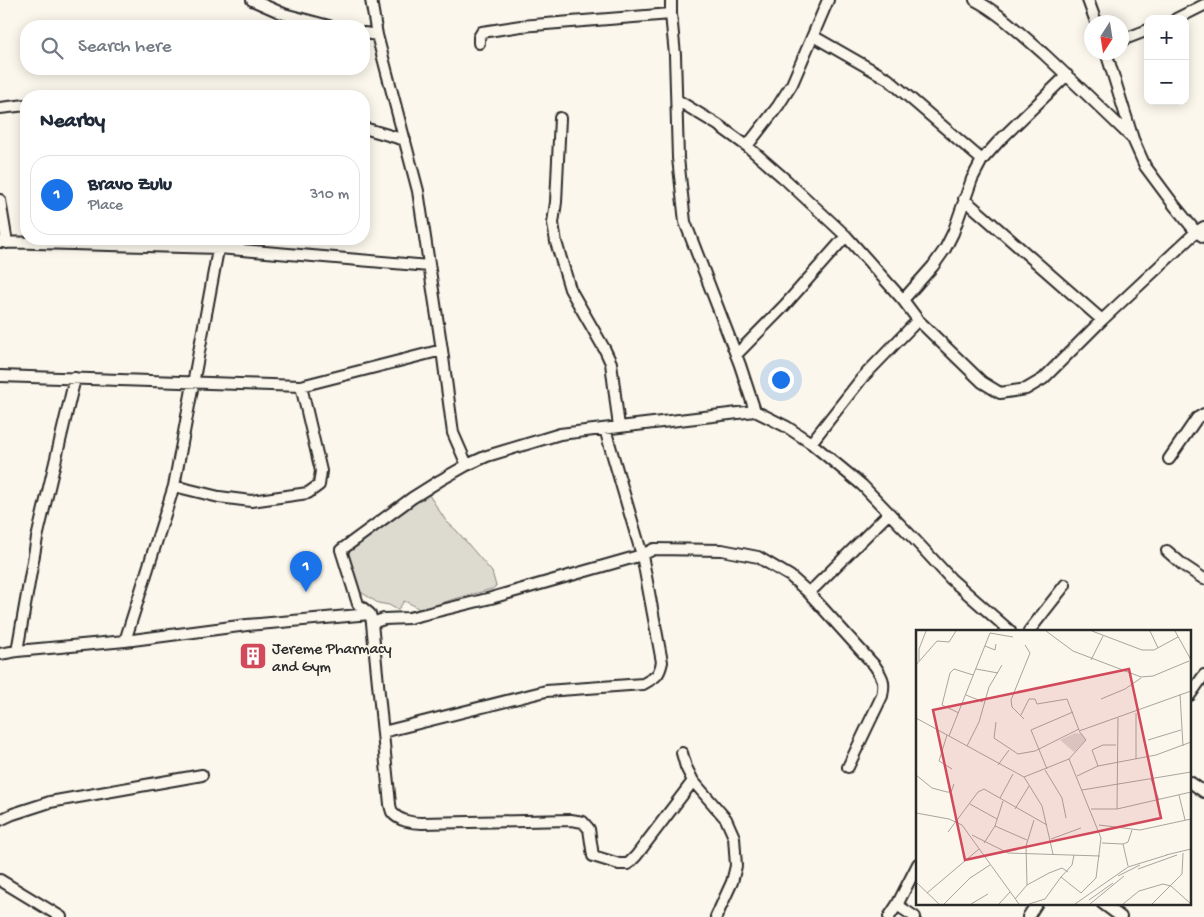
<!DOCTYPE html>
<meta charset="utf-8">
<style>
:root{--surface:#fff;--page:#f2f2f3;--text:#1f2937;--muted:#747a83;--line:#e0e1e3;--accent:#1a73e8}
body{margin:0;font-family:"Gochi Hand",sans-serif;background:var(--page);color:var(--text)}
.controls{position:absolute;right:15px;top:15px;display:grid;overflow:hidden;border-radius:10px;box-shadow:0 2px 12px #0003}
.controls button{width:45px;height:45px;display:grid;place-items:center;padding:0;border:0;border-bottom:1px solid var(--line);background:var(--surface);color:var(--text);font:25px sans-serif}
.compass{position:absolute;left:1084px;top:15px;width:45px;height:45px;border-radius:50%;background:var(--surface);box-shadow:0 2px 12px #0003;rotate:192deg}
.you{position:absolute;left:780px;top:379px;width:18px;height:18px;margin:-12px;border:4px solid #fff;border-radius:50%;background:#1a73e8;box-shadow:0 0 0 8px #1a73e833}
.badge{display:grid;place-items:center;width:32px;height:32px;border-radius:50%;background:var(--accent);color:#fff;font-size:16px;font-weight:700}
.pin{position:absolute;translate:-50% -41px;filter:drop-shadow(0 1px 2px #0008)}
.pin::after{content:'';position:absolute;top:26px;width:18px;height:15px;background:inherit;clip-path:polygon(0 0,100% 0,50% 100%)}
.list{margin:0;padding:0;list-style:none}
h2{display:flex;justify-content:space-between;align-items:center;height:65px;margin:0;padding:0 20px;font-size:21px}
h2 small{font-size:16px;font-weight:400;color:var(--muted)}
.list li{display:grid;grid-template-columns:32px 1fr auto;gap:15px;align-items:center;box-sizing:border-box;height:80px;margin:0 10px 10px;padding:0 10px;border:1px solid var(--line);border-radius:20px}
.list b{display:block;font-size:19px;white-space:nowrap}
.list p{margin:0;font-size:16px;white-space:nowrap;color:var(--muted)}
.list em{font-size:16px;font-style:normal;color:var(--muted)}
.icon{flex:none;width:28px;height:28px;fill:none;stroke:currentColor;stroke-width:2;stroke-linecap:round;stroke-linejoin:round}
.map{position:relative;flex:none;width:1204px;height:917px;overflow:hidden}
.search{position:absolute;background:var(--surface);box-shadow:0 2px 12px #0003;left:20px;top:20px;width:350px;height:55px;display:flex;align-items:center;gap:12px;box-sizing:border-box;padding:0 18px;border-radius:20px;color:var(--muted);font-size:19px}
.panel{position:absolute;background:var(--surface);box-shadow:0 2px 12px #0003;left:20px;top:90px;width:350px;height:155px;border-radius:20px}
.map>svg:first-child{display:block}
.green{fill:#dddad0;stroke:#84827e}
.lines{fill:none;stroke-linecap:round;stroke-linejoin:round}
.street-casing{stroke:#2b2b2b;stroke-width:14}
.street{stroke:#fbf7ec;stroke-width:10}
.labels{text-anchor:middle;stroke-width:4;stroke-linejoin:round;paint-order:stroke}
.poi-label{font-size:16px;fill:#2b2b2b;stroke:#fbf7ec;text-anchor:start}
.inset-road{fill:none;stroke:#a8a59f;stroke-width:1}
.view{fill:#d1495b;fill-opacity:0.15;stroke:#d1495b;stroke-width:2.5}
.inset-edge{fill:none;stroke:#2b2b2b;stroke-width:2.5}
</style>
<div class="map">
<svg width="1204" height="917" viewBox="0 0 1204 917">
<rect width="100%" height="100%" fill="#fbf7ec"/>
<filter id="ink" filterUnits="userSpaceOnUse"><feTurbulence type="fractalNoise" baseFrequency=".02" numOctaves="2"/><feDisplacementMap in="SourceGraphic" scale="10" xChannelSelector="R" yChannelSelector="G"/><feConvolveMatrix kernelMatrix="1 2 1 2 8 2 1 2 1" color-interpolation-filters="sRGB"/></filter>
<g filter="url(#ink)">
<path class="green" d="M429,495L446,521L457,531L492,572L496,586L492,589L451,600L427,608L419,609L413,605L404,601L398,610L389,605L378,603L356,589L344,550L414,500Z"/>
<g class="lines">
<g class="street-casing">
<path id="street" d="M252,0L284,14L329,26
M371,0L377,35L418,191L442,350L453,433L467,465
M671,0V14L675,55L678,158L685,222L740,365L755,411
M975,0C1000,13 1022,35 1044,54C1074,82 1103,110 1132,138
M1088,0L1096,22
M1176,19L1204,5
M364,33L377,35
M813,36L888,79L982,160
M1122,40L1148,30
M479,43V37L482,32L521,26L671,14
M1106,52L1133,139L1145,166L1174,205L1196,232L1204,237
M677,100L718,125L747,146L786,180L846,236L903,300L918,320L982,382L1000,393L1026,389L1043,379L1102,320L1196,232L1204,227
M0,108L26,105
M560,118L556,202L553,223L556,242L570,289L605,350L611,363L619,427
M364,128L405,140
M747,146L778,106L792,84L828,0
M964,199L1102,320
M0,200L7,243
M0,242L219,248L429,266
M903,300L933,266L945,249L953,233L972,179L982,160L998,142L1067,75
M736,355L785,305L846,236
M0,376L301,386L442,350
M811,443L862,378L918,320
M1169,459L1197,418L1204,414
M174,486L219,497L251,501L308,493L319,485L321,471L301,386
M1167,551L1183,565L1204,579
M808,592L815,587L889,513
M371,617L372,623L390,804C390,806 391,809 392,812C398,821 413,823 422,823L571,820L583,822L589,829L593,856L619,864H628L636,856L693,781
M372,623L384,619L409,618L491,598L642,555L654,549L722,550L758,557L790,576L808,592L875,666C883,678 885,682 882,696L848,767
M1029,631L1065,585
M125,641L174,486L220,239
M17,651L37,538L75,378
M0,654L17,651L125,641L247,625L370,614L358,604L341,550L412,498L439,481L467,465L487,456L560,434L755,411L787,427L811,443L862,485L915,540L951,579L1010,631
M1190,695L1204,675
M383,732L546,691L643,684C656,677 659,676 662,662L642,555L605,429
M682,753L686,767L693,781L726,819L734,837L736,866L732,882L716,917
M1190,782L1204,792
M0,820L13,814L50,802L202,775
M0,880L61,917
M1102,903L1121,917
M897,905L915,917
M889,917L897,905L918,864
M1028,917L1037,903"/>
</g>
<use href="#street" class="street"/>
</g>
</g>
<defs>
<g id="building-square" transform="scale(1.4375)"><rect x="-9" y="-9" width="18" height="18" rx="4" fill="#d1495b" stroke="#fbf7ec"/><path d="M-4-6H4V6H1V3H-1V6H-4ZM-2.5-4.3h1.7v1.8h-1.7ZM.8-4.3h1.7v1.8H.8ZM-2.5-1h1.7V.8h-1.7ZM.8-1h1.7V.8H.8Z" fill="#fff"/></g>
</defs>
<g fill-rule="evenodd">
<use href="#building-square" x="253" y="656"/>
</g>
<g class="labels">
<g class="poi-label">
<text x="272" y="653">Jereme Pharmacy<tspan x="272" dy="18">and Gym</tspan></text>
</g>
</g>
<g transform="translate(916 630)">
<rect width="275" height="275" fill="#fbf7ec"/>
<path d="M159,103L166,104L170,110L158,122L144,110Z" fill="#dddad0"/>
<path class="inset-road" d="M130,1L157,21L225,47L237,46L273,31M176,1L226,20H238L262,7M234,1L242,18M259,1L275,30M69,16L79,20L80,14M175,30L187,6M3,31V19L10,1M0,35L21,11L33,12L40,1M60,39L82,43M264,64L267,116M50,65L67,72M185,69L209,59L225,48M43,83L26,75L34,43L38,39L57,45M105,85L113,69H119L121,74L151,69L163,100M0,88L108,147L153,129L170,110L163,101L275,61M108,89L96,77L95,70L114,23L109,15M80,92L78,108L102,124L119,121L163,99M31,105L23,131L36,139M33,106L74,3L97,7M232,110L265,100M51,116L63,92L73,57L86,35M153,129L185,208L180,248L165,263L145,247L156,235L158,225M220,129V83M82,135L93,120M182,136L176,120L187,115H200M131,139L115,100L157,82M129,140L146,168L150,188M0,145L16,158L31,162H35L38,154M161,146L182,136L240,125L275,112M108,147L126,176L137,224M235,149L243,170M166,160L275,142M263,165L269,190M84,168L97,144M54,174L81,189M99,179L113,156M175,179H201L275,162M201,179L202,88M0,183L33,189L46,195L103,274M183,195L224,200L275,189M79,196L111,210M32,202L62,162L68,159L131,195M56,205L92,223L184,226M135,209L165,198M68,213L79,196L87,171M186,213L207,214L212,236M207,214L212,212L216,200M250,225L275,219M222,239L261,225M202,246L224,235M0,252L23,274M111,255L110,216L118,190M11,263L63,219M99,269L111,255L133,243L146,238L152,242M173,270L197,253M28,274L54,248L74,235M55,274L72,264M83,274L94,262M113,274L129,269L145,247M159,274L212,237L251,225M174,274L208,246M207,274L223,261L247,254L255,256L275,274M236,274L266,244L267,223"/>
<path class="view" d="M213,39L245,188L49,230L17,80Z"/>
<rect width="275" height="275" class="inset-edge"/>
</g>
</svg>
<div class="controls">
<button>+</button>
<button>−</button>
</div>
<svg class="compass" viewBox="-18 -18 36 36"><path d="M0-13l5 13h-10z" fill="#e53935"/><path d="M0 13l5-13h-10z" fill="#747a83"/></svg>
<div class="you"></div>
<div class="pin badge" style="left:306px;top:592px">1</div>
<div class="search"><svg class="icon" aria-label="search" viewBox="0 0 24 24"><circle cx="10" cy="10" r="6"/><path d="M15 15l6 6"/></svg>Search here</div>
<section class="panel">
<h2>Nearby<small></small></h2>
<ul class="list">
<li><span class="badge">1</span><div><b>Bravo Zulu</b><p>Place</p></div><em>310 m</em></li>
</ul>
</section>
</div>
